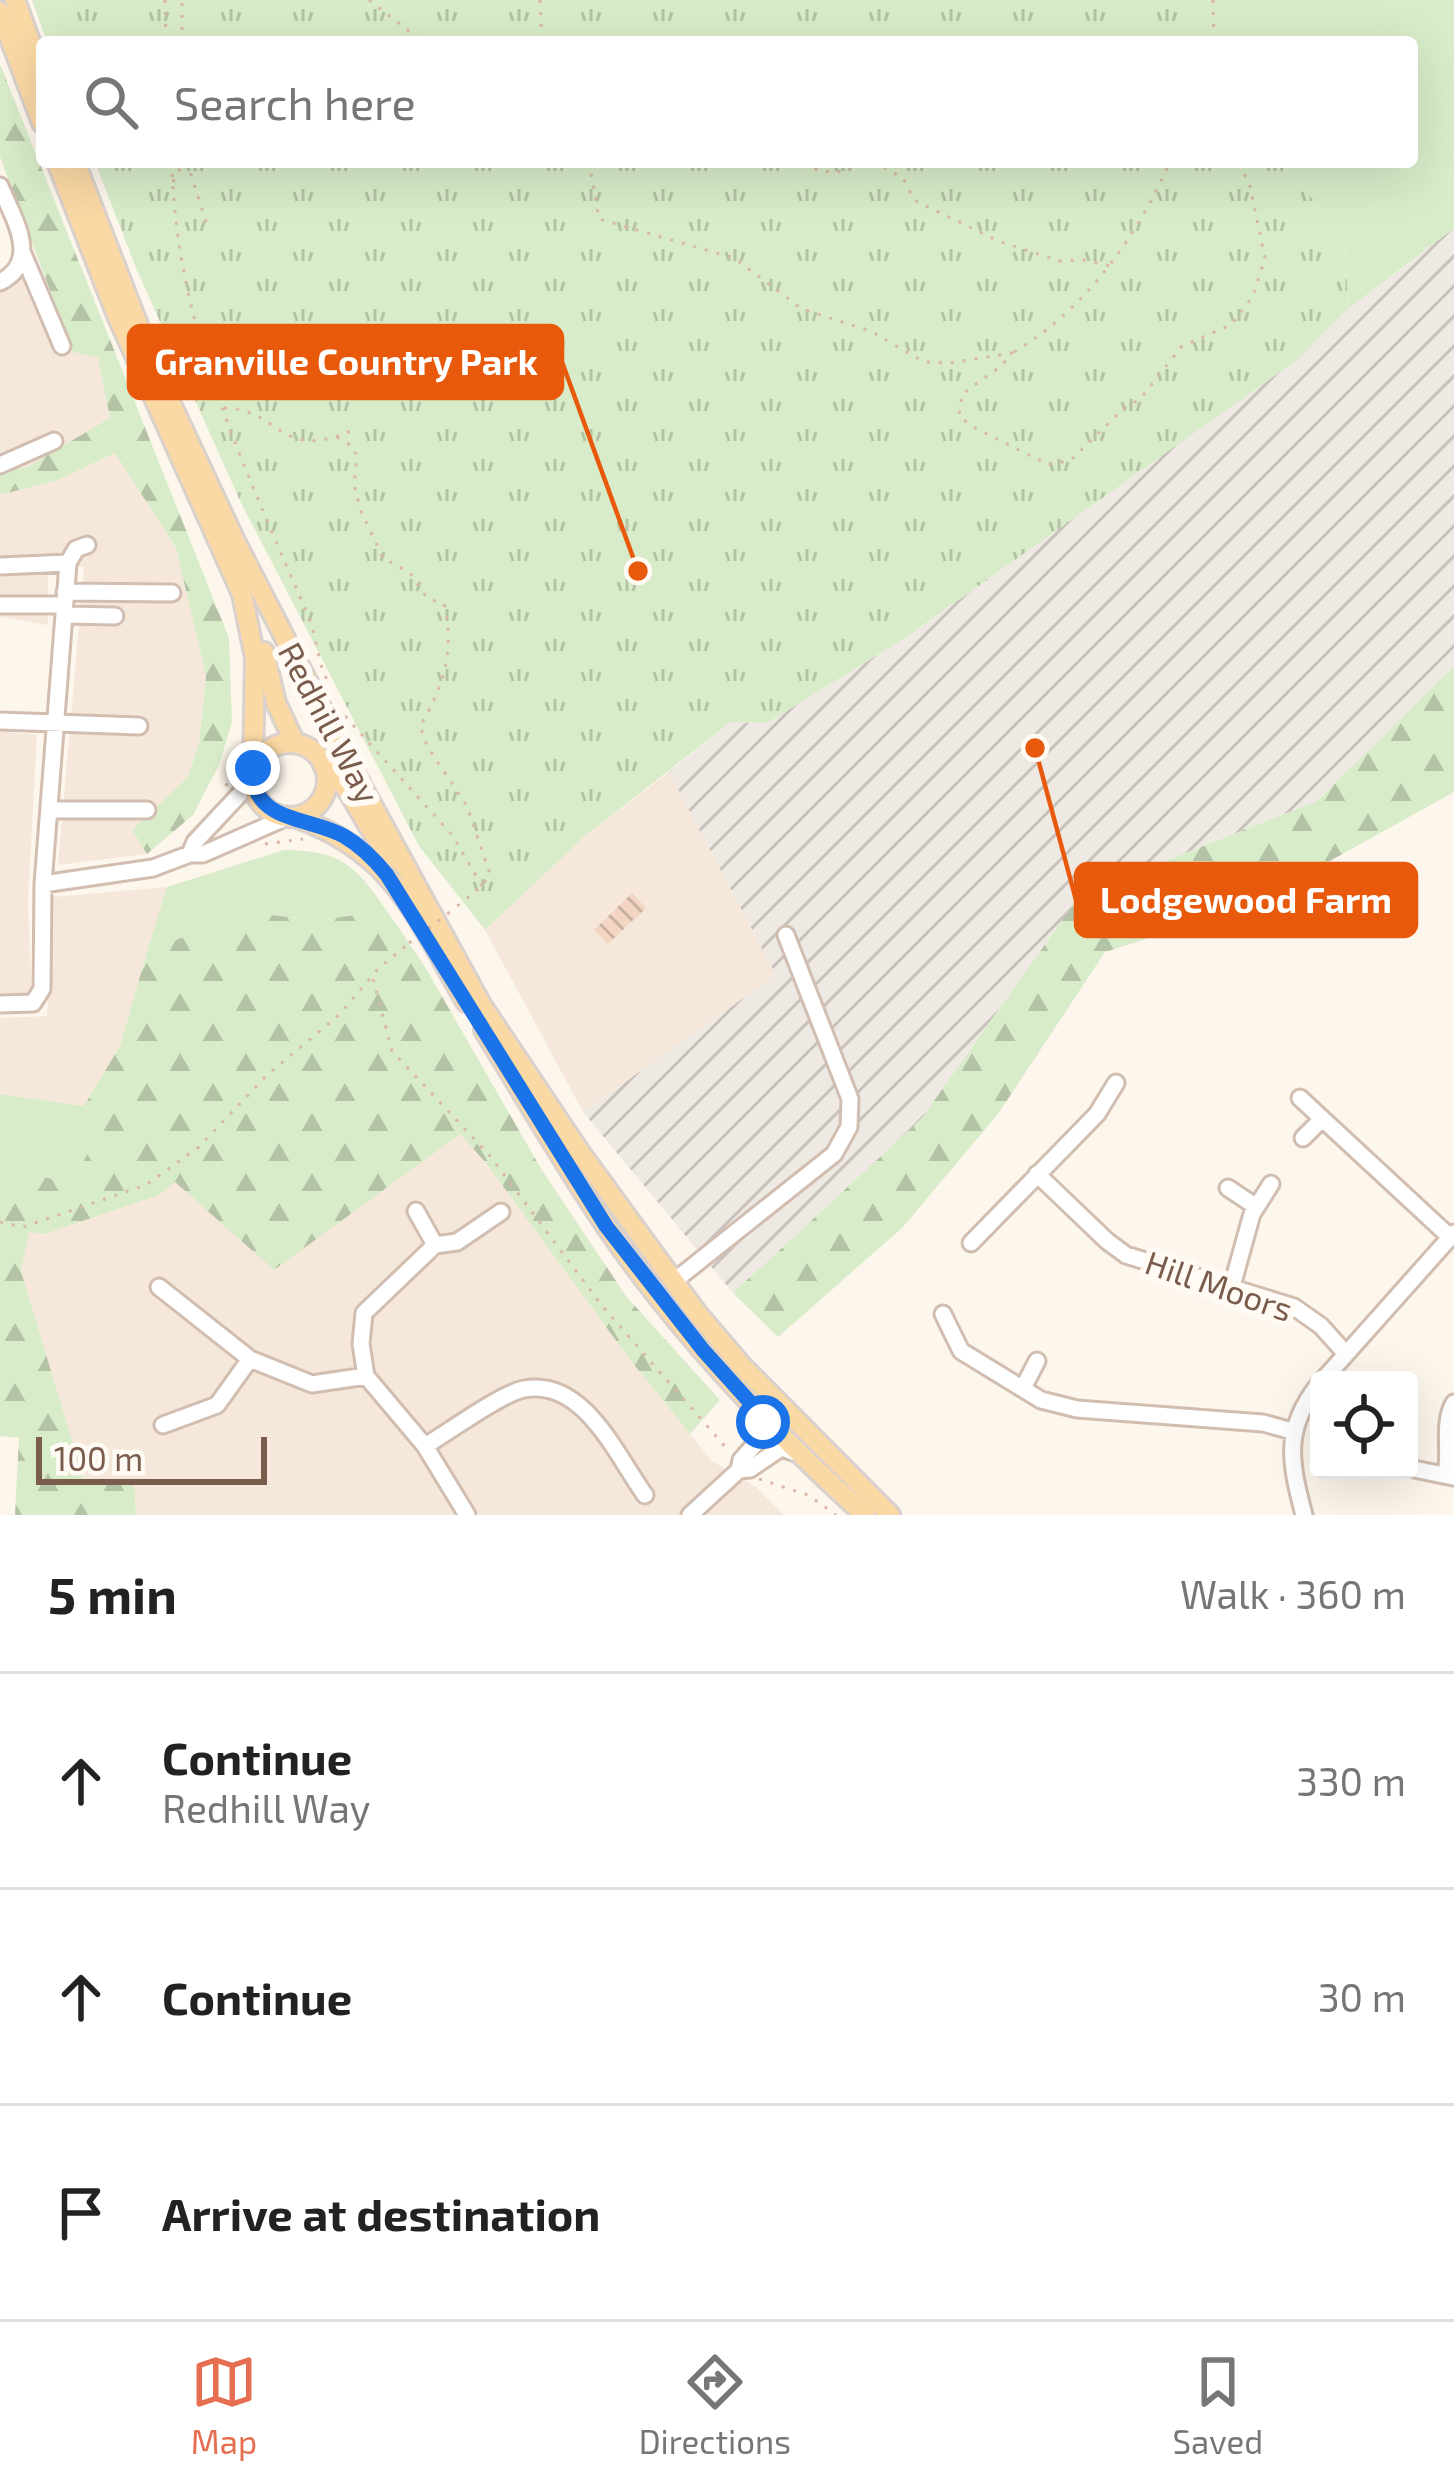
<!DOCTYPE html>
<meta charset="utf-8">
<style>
:root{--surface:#fff;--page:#f2f2f2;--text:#222;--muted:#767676;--line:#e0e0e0;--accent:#e76f51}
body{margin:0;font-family:"Exo 2",sans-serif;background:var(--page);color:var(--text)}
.controls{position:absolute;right:36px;bottom:36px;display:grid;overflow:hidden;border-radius:12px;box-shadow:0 12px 48px #0002}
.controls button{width:108px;height:108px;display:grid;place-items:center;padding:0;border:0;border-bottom:3px solid var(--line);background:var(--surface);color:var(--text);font:60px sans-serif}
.scale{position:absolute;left:36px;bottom:30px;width:231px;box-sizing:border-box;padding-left:12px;border:6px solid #7a5c4d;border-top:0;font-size:33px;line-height:42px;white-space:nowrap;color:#7a5c4d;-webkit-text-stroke:9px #fffaf3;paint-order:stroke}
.stop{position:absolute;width:36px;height:36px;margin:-27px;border:9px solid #1a73e8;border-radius:50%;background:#fff}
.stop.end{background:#1a73e8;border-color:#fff;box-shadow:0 3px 12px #0008}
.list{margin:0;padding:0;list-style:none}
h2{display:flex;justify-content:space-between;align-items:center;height:156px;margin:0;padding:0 48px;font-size:51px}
h2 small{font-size:39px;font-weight:400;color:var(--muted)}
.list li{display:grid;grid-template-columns:78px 1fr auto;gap:36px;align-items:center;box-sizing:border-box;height:216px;padding:0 48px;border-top:3px solid var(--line)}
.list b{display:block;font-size:45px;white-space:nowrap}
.list p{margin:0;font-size:39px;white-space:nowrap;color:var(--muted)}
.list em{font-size:39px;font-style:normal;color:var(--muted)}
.icon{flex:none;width:66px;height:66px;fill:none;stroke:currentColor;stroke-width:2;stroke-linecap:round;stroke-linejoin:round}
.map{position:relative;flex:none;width:1454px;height:1515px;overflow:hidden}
.search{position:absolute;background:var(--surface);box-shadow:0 12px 48px #0002;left:36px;right:36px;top:36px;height:132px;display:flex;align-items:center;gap:30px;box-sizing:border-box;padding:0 42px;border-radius:12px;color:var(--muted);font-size:45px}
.sheet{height:804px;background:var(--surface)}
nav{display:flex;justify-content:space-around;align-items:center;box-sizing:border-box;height:168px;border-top:3px solid var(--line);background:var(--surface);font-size:33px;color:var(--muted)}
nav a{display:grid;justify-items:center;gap:6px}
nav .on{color:var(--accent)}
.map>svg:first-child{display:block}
.residential{fill:#f5e8da}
.industrial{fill:url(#industrial-furrows)}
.green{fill:#d8ecc9}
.forest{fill:url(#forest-firs)}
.park{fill:url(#park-tufts)}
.building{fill:url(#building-back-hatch)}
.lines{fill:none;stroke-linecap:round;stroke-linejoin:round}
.minor-casing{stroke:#d1beb0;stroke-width:21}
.major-casing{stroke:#dad1cd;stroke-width:24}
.path{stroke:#d9b8a5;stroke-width:3;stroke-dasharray:3 9;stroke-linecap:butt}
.minor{stroke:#fff;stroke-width:15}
.major{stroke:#fbd9a5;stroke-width:18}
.path-bridge{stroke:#d9b8a5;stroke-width:3;stroke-dasharray:3 9;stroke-linecap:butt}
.route{stroke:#1a73e8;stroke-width:15}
.labels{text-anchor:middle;stroke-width:12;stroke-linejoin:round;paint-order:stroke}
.street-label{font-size:33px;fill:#7a5c4d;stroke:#fffaf3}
.leader{fill:none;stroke:#e8590c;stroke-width:4.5}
.callout-dot{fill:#e8590c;stroke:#fffaf3;stroke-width:4.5}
.callout{fill:#e8590c;stroke:#e8590c;stroke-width:4.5}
.callout-label{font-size:36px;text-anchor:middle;font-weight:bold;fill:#fff}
</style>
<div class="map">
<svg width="1454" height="1515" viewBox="0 0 1454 1515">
<defs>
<pattern id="industrial-furrows" width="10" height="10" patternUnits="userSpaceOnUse" patternTransform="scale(3)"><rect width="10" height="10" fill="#efe9e4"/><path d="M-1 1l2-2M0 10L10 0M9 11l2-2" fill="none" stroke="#c7c0bb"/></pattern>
<pattern id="forest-firs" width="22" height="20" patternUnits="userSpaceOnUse" patternTransform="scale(3)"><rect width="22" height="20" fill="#d8ecc9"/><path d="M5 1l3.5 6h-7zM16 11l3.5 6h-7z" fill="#b4c2a5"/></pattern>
<pattern id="park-tufts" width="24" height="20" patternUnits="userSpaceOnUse" patternTransform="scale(3)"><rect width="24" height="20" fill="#d8ecc9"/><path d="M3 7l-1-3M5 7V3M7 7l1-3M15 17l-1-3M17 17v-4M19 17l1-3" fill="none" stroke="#b4c2a5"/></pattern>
<pattern id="building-back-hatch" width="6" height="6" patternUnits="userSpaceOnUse" patternTransform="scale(3)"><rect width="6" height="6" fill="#f3d5c3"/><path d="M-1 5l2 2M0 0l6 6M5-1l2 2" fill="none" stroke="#cab0a1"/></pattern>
</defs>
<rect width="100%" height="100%" fill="#fdf6ec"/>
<path class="residential" d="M41,268L72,351L98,358L110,419L29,466L0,473V288Z
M115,453L176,548L206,676L199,744L188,777L132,830L147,854L58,865L84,567L48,566V625L0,617V495L58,480Z
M0,731L37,735L28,899L31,987L26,994L0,996Z
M669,772L776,975L583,1112L485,930L585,836Z
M167,887L120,1046L84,1106L0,1094V1018L47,1016L53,897Z
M460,1133L486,1163L631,1361L712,1461L756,1487L784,1515H136L134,1481L84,1482L21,1271L29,1232L175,1182L274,1269Z"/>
<path class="industrial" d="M1454,228V666L1317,801L1080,895L921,1119L733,1293L583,1112L776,975L669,772L731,722L767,723L905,638L1296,360L1348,309Z"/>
<path class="green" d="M559,0H1454V228L1348,309L1345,239L1282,162H1412V42H563Z
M284,850C343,851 355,865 387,911L318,920L243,912L147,952L167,887Z
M0,1094L84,1106L104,1124L72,1182L0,1170Z"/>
<path class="forest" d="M0,64L229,638L232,722L219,765L193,815L147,854L132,830L188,777L199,744L206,676L176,548L115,453L58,480L0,495V473L29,466L110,418L98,358L73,352L0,157Z
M1454,666V792L1283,887L1184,927L1105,952L998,1114L902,1228L778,1337L733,1293L921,1119L1080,895L1317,801Z
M387,911L424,965L540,1167L626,1296L720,1400L690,1434L631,1361L486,1163L460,1134L274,1270L175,1182L159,1195L44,1234L29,1232L21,1271L84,1481L134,1480L136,1515H15L19,1438L0,1436V1170L72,1182L104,1124L84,1106L120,1046L147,952L243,912L318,920Z"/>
<path class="park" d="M32,0H1193L1199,42H47Z
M95,162H1282L1345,239L1348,309L1297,360L905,638L767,723L731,722L585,836L485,930L419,846L241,503L136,268Z"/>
<path class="building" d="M632,893L646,908L608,944L594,930Z"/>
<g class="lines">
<g class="minor-casing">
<path id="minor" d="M0,186C13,218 42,261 0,282
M23,254L62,346
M0,465L54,441
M0,566L68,563
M65,592L172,593
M0,605H64
M64,615L115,616
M0,721L139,726
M49,810H147
M190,854L195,842L252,781
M43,884L153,868L190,854H203L285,818
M0,1004L33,1003L42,989L43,884L68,563L76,549L87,545
M1300,1098L1450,1237
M1303,1138L1322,1119
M1037,1174L1107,1241L1126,1255L1294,1307L1321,1326L1346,1354
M1228,1188L1255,1206
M416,1211L435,1245L457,1242L501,1212
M971,1243L1097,1114L1116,1083
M435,1245L364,1313L361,1344L366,1376L425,1446L467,1515
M673,1282L834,1154L849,1127L850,1099L786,935
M1232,1286L1252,1214L1271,1184
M159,1287L250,1359L217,1405L163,1425
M943,1314L961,1351L1041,1400L1077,1409L1263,1423L1292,1431
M250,1359L312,1384L366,1376
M1323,1380L1454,1233
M1023,1388L1037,1361
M425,1446C447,1433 502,1393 524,1389C584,1378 616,1455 645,1495
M1409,1468L1453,1477
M739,1470L750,1469L781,1448L799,1454
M1446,1475C1451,1452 1442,1423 1454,1403
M690,1515L739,1470L741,1460L765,1433L758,1412
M1304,1515C1290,1462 1283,1429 1319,1384"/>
</g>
<g class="major-casing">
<path id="major" d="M15,0L42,74
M0,12L42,123
M57,162L116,313L242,594L255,658L253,768
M75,162L157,374L236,543L355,774L482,1006L579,1151L697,1313L742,1366L890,1515
M264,652L276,703L295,743
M253 780a37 37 0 1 1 74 0a37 37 0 1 1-74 0Z
M323,765C359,790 362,835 401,862
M297,818C395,853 417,918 466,1002
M484,1030C525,1096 563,1163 606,1226C679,1333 770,1429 865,1515"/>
</g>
<path class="path" d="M165,0L166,42
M369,0L423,42
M540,0L542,42
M1213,0L1214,42
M182,42V0
M172,162C175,326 246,470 309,618C317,638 317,660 327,680
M187,162L207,225
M589,162L599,219L734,258L802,309L870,331L924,362L950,363L1012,353L1001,366L962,394L959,416L973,427L1049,465L1071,460L1122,410L1141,398L1182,346L1231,325L1253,296L1265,258L1249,182L1237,162
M779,162L835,173L859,165L878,164L903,178L914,200L998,241L1060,261L1084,260L1110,266
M173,182L184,162
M1014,352C1086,309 1136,238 1170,162
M224,408C282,409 278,463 353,430
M337,437L353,447L357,457L354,485L361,511L383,558L410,573L427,598L444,604C455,648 444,687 420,726L427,746L467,806L490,874L482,886L451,911
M345,716L453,836L482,886
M226,786L235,755
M265,844L303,839
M373,979L392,1051L490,1156L603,1307L729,1451
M0,1222L23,1227L146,1185L199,1147L266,1076L339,1015L378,969L409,943
M759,1479L808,1495L836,1515"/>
<use href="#minor" class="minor"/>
<use href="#major" class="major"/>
<path class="path-bridge" d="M409,943L451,911"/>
</g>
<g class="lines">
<path class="route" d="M253,768C249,822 310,817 344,836C361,846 375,860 387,875L606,1226L703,1350L757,1410L763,1422"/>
</g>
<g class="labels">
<g class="street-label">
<text transform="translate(329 723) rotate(62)" y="12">Redhill Way</text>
<text transform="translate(1219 1286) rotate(19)" y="12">Hill Moors</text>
</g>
</g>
<path class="leader" d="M638 571L562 362M1035 748L1076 900"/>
<g class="callout-dot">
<circle cx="638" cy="571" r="12"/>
<circle cx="1035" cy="748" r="12"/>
</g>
<g class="callout">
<rect x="129" y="326" width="433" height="72" rx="12"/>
<rect x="1076" y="864" width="340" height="72" rx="12"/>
</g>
<g class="callout-label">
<text x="346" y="375">Granville Country Park</text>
<text x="1246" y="913">Lodgewood Farm</text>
</g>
</svg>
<div class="controls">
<button><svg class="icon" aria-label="locate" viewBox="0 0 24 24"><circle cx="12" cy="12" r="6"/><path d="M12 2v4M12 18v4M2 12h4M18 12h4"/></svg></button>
</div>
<div class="scale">100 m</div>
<div class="stop" style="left:763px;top:1422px"></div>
<div class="stop end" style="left:253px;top:768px"></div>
<div class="search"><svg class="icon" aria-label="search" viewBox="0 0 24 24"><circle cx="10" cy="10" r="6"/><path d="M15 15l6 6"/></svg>Search here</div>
</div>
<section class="sheet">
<h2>5 min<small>Walk · 360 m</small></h2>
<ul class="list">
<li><svg class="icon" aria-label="ahead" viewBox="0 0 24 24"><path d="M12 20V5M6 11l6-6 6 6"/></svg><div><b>Continue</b><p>Redhill Way</p></div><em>330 m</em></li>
<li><svg class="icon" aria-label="ahead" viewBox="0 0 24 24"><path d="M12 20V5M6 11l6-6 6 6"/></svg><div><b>Continue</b></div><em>30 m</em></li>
<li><svg class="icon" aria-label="arrive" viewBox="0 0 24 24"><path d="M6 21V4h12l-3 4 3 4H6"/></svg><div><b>Arrive at destination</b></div></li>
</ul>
</section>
<nav>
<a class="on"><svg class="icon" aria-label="map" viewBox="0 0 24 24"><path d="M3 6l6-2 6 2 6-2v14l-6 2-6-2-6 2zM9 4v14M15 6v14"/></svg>Map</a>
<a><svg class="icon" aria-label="directions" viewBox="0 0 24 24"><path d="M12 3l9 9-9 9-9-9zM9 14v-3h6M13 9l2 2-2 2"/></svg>Directions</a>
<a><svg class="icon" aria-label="saved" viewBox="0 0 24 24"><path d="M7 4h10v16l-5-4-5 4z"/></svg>Saved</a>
</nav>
